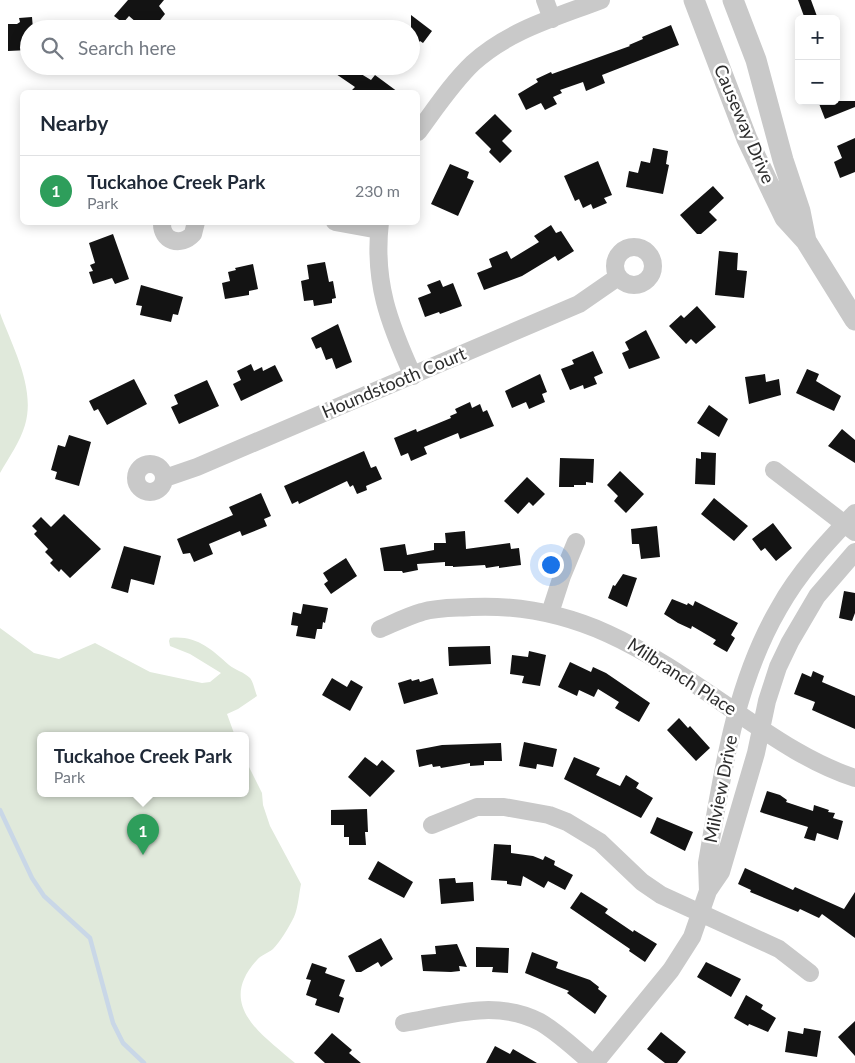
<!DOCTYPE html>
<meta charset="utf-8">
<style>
:root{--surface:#fff;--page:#f6f6f7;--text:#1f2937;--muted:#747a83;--line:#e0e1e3;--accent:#d24b40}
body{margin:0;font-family:Lato,sans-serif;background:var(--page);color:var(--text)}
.controls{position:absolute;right:15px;top:15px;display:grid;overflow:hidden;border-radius:8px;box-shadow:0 2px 12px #0003}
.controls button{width:45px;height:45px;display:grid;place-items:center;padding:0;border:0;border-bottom:1px solid var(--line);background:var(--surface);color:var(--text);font:25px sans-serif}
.you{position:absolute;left:550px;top:564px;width:18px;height:18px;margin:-12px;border:4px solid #fff;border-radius:50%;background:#1a73e8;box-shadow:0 0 0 8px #1a73e833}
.badge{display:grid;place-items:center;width:32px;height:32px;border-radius:50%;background:var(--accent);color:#fff;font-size:16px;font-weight:700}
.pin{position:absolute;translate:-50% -41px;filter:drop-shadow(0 1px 2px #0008)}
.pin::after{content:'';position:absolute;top:26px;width:18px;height:15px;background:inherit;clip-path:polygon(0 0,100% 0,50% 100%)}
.popup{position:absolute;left:37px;top:732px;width:212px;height:65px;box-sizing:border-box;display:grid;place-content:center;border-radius:8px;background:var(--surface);filter:drop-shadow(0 1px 4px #0005);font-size:16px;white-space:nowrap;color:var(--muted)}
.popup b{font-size:19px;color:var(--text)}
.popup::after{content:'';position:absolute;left:50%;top:100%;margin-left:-10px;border:10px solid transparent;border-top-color:var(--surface)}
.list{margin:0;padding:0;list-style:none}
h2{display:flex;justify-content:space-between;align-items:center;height:65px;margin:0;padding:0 20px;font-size:21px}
h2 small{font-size:16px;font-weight:400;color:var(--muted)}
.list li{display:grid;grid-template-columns:32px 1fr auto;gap:15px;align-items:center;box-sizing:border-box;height:70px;padding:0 20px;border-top:1px solid var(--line)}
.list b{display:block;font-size:19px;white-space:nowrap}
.list p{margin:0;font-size:16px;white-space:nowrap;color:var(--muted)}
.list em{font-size:16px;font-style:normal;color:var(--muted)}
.icon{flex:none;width:28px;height:28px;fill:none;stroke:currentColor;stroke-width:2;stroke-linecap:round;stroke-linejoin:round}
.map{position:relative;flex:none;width:855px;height:1063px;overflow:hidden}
.search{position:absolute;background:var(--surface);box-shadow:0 2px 12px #0003;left:20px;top:20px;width:400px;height:55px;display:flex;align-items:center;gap:12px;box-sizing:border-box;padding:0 18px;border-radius:28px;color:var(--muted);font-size:19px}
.panel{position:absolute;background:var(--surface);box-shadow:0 2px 12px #0003;left:20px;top:90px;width:400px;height:135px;border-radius:8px}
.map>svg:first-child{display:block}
.green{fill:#e0e9db}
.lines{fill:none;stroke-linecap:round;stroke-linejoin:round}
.stream{stroke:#c9d7e7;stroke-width:4.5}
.building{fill:#131313}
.minor{stroke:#c9c9c9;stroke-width:18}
.tertiary{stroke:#c9c9c9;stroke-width:21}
.labels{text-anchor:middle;stroke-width:5;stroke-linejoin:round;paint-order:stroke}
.street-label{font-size:18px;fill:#2c2c2c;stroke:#fff}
</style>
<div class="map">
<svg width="855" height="1063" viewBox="0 0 855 1063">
<rect width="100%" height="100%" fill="#fff"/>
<path class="green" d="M0,313C12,346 36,388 25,425C20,442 9,457 0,473Z
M0,628L34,653L59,659L95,643L150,672L202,683L210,682L221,673L190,654L170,646L169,641L170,638C196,635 211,649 229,665C235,670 244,672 250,678C253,681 255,691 257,696L238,709L227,714L235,736H41V794H246V761L262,793L263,805L270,826L301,884C299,894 298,908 294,917C289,927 280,942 273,949C268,953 261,955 257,960C216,1005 261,1034 295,1063H0Z"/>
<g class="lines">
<path class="stream" d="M0,810L32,878L44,896L90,938L113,1023L123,1043L144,1063"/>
</g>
<path class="building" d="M128,0H164L159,6L165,14L153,29H144L129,16L123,23L114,16Z
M798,0H811L818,19H805Z
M411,15L432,31L423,43L420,41L411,53Z
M32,17L33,29H29V50L8,51V24H17L20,22L19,18Z
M671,25L679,45L602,75L605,83L586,91L583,82L560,90L562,93L553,97L557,104L545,110L541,103L526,110L518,94L538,82L536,79L551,72L552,74L630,46L629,45L643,39L642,37Z
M342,66H348L371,80L375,75L398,92H350L355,87L336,74Z
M818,101H855V107L825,119Z
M495,114L512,131L502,141L512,151L500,163L489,152L491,149L475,133Z
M855,138V172L840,178L834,162L842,158L837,146Z
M653,148L668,151L666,164L669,165L663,194L626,187L629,171L638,173L641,161L650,163Z
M598,161L612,195L604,198L607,203L593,209L591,204L583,208L579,199L575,201L564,176Z
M450,164L469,172L467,178L474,181L458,216L431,204Z
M713,186L724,198L709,212L717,220L701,234H697L680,215Z
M551,225L556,233L561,231L574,251L558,261L555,256L522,276L484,290L477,273L492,267L489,259L507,251L511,259L539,242L534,236Z
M113,234L129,279L115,284L112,278L93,284L89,272L93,271L90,265L95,263L89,243Z
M719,251L738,253L737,270L747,271L744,298L715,295Z
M325,262L329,282L333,281L336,298L332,299V303L314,306L313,300L304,301L301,281L309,279L307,265Z
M253,264L258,289L249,291V295L225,299L222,283L230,281L228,272L236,270L235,268Z
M440,280L443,287L453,283L462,306L440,314L439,312L425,317L418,298L431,293L427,285Z
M141,285L183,297L178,315L173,314L171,322L140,315L142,306L136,305Z
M697,306L716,327L696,344L691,339L686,344L669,326L681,315L684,318Z
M338,324L352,362L336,369L332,358L326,360L321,347L316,349L311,338Z
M646,330L660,358L629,369L622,353L629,350L625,342Z
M593,351L603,373L594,377L597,384L584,389L583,385L570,390L561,369L574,364L572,360Z
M251,364L254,371L262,367L263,371L275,365L283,381L241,401L233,384L241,380L237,371Z
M807,369L819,374L816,381L841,396L834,411L796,393Z
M540,374L547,392L542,394L545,402L529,409L526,402L512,408L505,391Z
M765,374L766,382L779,379L781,395L749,404L745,377Z
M134,379L147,404L107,425L98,409L94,411L89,401Z
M207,380L219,406L179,424L171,407L178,404L174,395Z
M470,402L472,408L480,404L483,412L487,410L494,426L460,439L458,433L424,447L427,454L411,461L408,453L401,456L394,438L416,429L417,432L451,418L450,416L457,413L455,409Z
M709,405L728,419L719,437L697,423Z
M842,429L855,440V463L828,446Z
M69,435L91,442L79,486L55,479L57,472L51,470L58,445L65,447Z
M364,451L371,468L376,466L382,479L366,486L367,490L357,494L353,485L350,487L347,481L299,504L298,501L292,504L284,486Z
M701,452L716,453L715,485L695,484L696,458L701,459Z
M560,458L594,459L593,483L586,482V485H574V487H559Z
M620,471L644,494L626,513L614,501L618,496L607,485Z
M527,477L545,494L533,506L529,502L518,514L504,501Z
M261,493L271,516L264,519L267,526L242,536L240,531L209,544L213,554L194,562L190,553L183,554L177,539L233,515L229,507Z
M714,498L748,526L734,541L701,514Z
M64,514L101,549L70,578L61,569L59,572L50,563L53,560L45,552L48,549L34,534L37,531L32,526L41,517L51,527Z
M773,523L792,548L776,561L765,548L761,551L752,539Z
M657,526L660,557L641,559L639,544H632L631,529Z
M465,531L466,549L510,543L511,549L519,548L521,565L499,568V566L486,568L485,565L453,567V566H445V562L417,564L418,570L403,573L402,571H384L380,548L405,544L407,555L434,550V543H446L445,533Z
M124,546L161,556L154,585L131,579L128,593L111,588Z
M346,558L357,576L331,594L324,584L328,581L323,573Z
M623,574L637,578L627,607L608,598L613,585L615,586Z
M844,591L855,593V613L852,621L839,618Z
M672,599L687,605L688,603L693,606L695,601L738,623L731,635L735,638L727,652L713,644L716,640L692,626L691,629L678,623L664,614Z
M303,604L328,608L325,623L323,622L322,629H317L315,639L296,636L298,626L291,625L293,612L301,614Z
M490,646L491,664L449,666L448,647Z
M529,651L546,655L540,686L522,683L524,676L510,674L512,655L528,657Z
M570,662L591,672L593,667L606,673L650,703L639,722L615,708L619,702L598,689L594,697L579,690L577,696L558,687Z
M813,671L824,676L822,682L855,696V729L812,710L815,702L794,694L802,673L811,677Z
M332,678L347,687L351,680L363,687L350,711L322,695Z
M433,678L438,694L404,704L398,683L411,679L412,681L419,679L420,682Z
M679,718L688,728L690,726L710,748L696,761L667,730Z
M524,742L557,749L553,767L537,764L536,769L519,766Z
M501,743L502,761H484V765L470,766V763L441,768L440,766L433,767L432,764L419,767L416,750L442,745Z
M365,757L377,766L382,760L395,771L370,797L348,777Z
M574,757L600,768L596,775L620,786L626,775L639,783L636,788L653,798L641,818L564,779Z
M767,791L780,795L787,800L786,802L813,811L814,805L829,810L828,812L835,813L833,818L843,821L838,840L817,833L815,841L804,838L808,827L760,812Z
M367,809L368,832H365L366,845H349V837H344V825H331V810Z
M657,817L693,832L685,851L650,833Z
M494,844L511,845V853L533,856L543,860L545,856L555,861L554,865L573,875L565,890L548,881L544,888L523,876L521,886L507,884V881L491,880Z
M378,861L413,882L404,898L368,879Z
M745,868L793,890L795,887L844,909L855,892V938L822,914L819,918L800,909L798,912L750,892L751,890L738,884Z
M455,878L456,883L473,882L474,901L441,904L439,879Z
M581,892L608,909L605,913L633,932L634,930L657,944L645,962L629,951L630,949L570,908Z
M381,938L393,959L381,967L378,962L361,972H356L348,956Z
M457,944L467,967L459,966L460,971L451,972L423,971L421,955L436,954L435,946Z
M476,947L509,948L508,973L492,972L493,967H476Z
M532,952L558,962L556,968L590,980L599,987L598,989L607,996L595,1014L567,993L569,991L525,973Z
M706,962L741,979L731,997L697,977Z
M312,963L327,968L325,973L345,980L339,996L344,998L339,1013L315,1005L317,999L306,995L311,980L306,979Z
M746,995L763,1005L761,1009L776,1018L768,1032L749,1024L748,1026L734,1018Z
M855,1021V1056L838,1037Z
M804,1028L821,1031L817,1057L785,1052L788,1031L803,1034Z
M661,1032L686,1052L677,1063H665L647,1049Z
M332,1033L352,1050L349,1053L361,1063H325L314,1053Z
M495,1046L510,1054L513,1049L537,1063H486Z"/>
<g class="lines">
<path class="minor" d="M545,0L552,19
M418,132C435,109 452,83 473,63C509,30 557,17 601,0
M162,222C161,242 181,247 193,234L196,222
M335,222L379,230
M380,222C373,282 389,323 413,376
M615 266a19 19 0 1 1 38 0a19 19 0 1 1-38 0Z
M136 478a14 14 0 1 1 28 0a14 14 0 1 1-28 0Z
M774,470L855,532
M165,478L197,467L579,304L618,277
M550,613L562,576L576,542
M380,629C394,623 408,616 422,612C438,607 456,608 471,607C577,602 647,651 730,708C770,735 809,763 855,778
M432,825L477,807H504L549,815L567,822L600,842L642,882L661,895L779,949L810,973
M708,891L707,863C722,776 734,685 779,608C799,572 827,542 855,513
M404,1023C449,1015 497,999 540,1022C559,1033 576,1050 592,1063
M595,1063L671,970L692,937L708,891L721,872L756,753L767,701L778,667L790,642L817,596L855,552"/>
<path class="tertiary" d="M694,0L747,139L785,218L806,241L855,320
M733,0L756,60L783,160L800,211L806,241"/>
</g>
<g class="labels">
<g class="street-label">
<text transform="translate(744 124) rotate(67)" y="6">Causeway Drive</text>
<text transform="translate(394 383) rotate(-23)" y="6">Houndstooth Court</text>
<text transform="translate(682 677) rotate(33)" y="6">Milbranch Place</text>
<text transform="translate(721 789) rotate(-79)" y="6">Milview Drive</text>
</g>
</g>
</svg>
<div class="controls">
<button>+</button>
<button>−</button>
</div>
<div class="you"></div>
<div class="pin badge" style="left:143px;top:855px;background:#2e9e5b">1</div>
<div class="popup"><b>Tuckahoe Creek Park</b>Park</div>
<div class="search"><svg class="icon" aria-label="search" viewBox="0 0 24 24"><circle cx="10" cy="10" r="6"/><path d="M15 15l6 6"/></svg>Search here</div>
<section class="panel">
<h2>Nearby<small></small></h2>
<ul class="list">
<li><span class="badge" style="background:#2e9e5b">1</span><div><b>Tuckahoe Creek Park</b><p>Park</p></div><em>230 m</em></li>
</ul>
</section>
</div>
